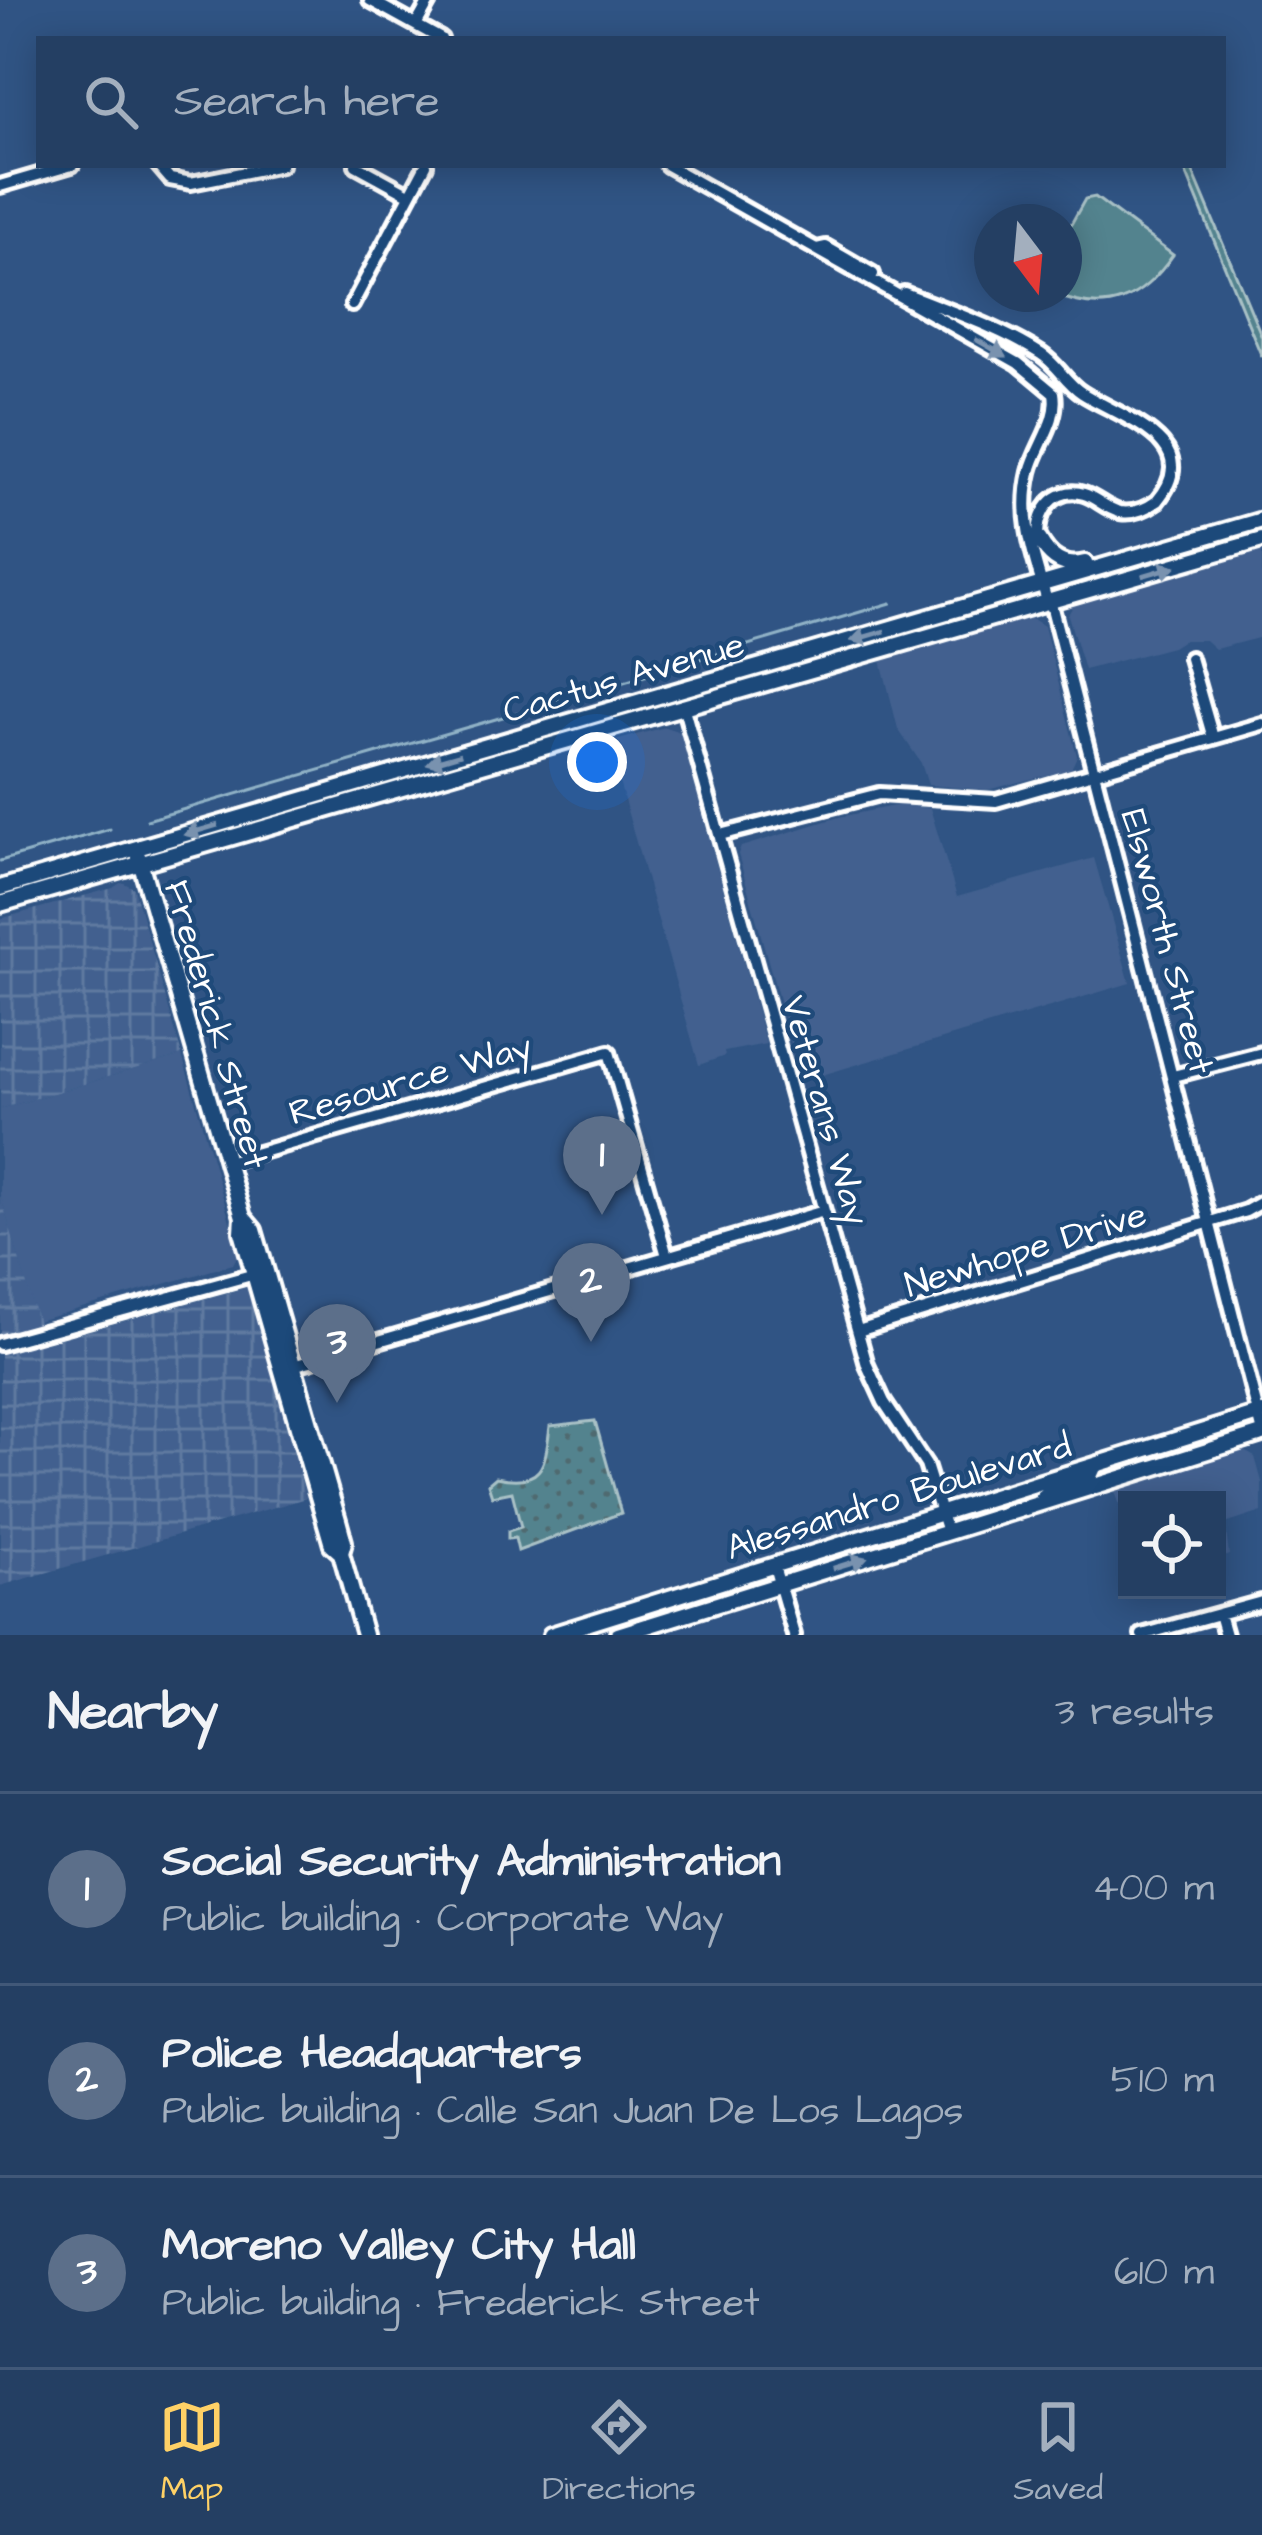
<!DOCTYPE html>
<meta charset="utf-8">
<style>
:root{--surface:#243f63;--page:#2c4669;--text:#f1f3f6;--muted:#a3afbe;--line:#415878;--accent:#ffd166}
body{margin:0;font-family:"Architects Daughter",sans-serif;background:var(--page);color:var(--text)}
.controls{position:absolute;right:36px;bottom:36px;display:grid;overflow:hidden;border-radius:0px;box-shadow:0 6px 30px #0003}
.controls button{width:108px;height:108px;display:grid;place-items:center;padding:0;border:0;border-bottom:3px solid var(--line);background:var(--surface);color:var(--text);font:60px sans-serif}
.compass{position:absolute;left:974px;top:204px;width:108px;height:108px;border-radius:50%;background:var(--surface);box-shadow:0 6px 30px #0003;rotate:164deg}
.you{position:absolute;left:597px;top:762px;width:42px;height:42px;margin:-30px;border:9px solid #fff;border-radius:50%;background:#1a73e8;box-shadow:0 0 0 18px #1a73e833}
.badge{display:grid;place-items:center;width:78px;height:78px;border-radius:50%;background:var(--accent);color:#fff;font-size:39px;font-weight:700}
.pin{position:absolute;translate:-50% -99px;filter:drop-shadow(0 3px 6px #0008)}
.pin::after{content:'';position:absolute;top:63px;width:42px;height:36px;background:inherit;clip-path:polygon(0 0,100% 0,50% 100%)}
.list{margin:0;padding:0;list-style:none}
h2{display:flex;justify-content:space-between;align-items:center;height:156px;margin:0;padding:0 48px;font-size:51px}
h2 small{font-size:39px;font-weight:400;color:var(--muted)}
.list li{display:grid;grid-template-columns:78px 1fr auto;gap:36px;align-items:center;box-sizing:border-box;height:192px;padding:0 48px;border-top:3px solid var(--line)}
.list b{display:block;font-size:45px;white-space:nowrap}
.list p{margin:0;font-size:39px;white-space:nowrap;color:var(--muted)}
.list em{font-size:39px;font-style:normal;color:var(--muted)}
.icon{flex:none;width:66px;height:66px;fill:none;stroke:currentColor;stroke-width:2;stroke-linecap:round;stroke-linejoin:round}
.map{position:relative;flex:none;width:1262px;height:1635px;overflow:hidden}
.search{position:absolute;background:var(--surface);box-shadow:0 6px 30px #0003;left:36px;right:36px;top:36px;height:132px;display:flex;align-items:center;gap:30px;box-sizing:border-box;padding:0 42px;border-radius:0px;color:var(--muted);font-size:45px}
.sheet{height:732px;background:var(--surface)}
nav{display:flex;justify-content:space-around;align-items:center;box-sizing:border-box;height:168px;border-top:3px solid var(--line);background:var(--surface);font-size:33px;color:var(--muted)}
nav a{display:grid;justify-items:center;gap:6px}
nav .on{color:var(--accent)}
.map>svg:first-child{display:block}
.built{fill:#42618f}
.industrial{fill:url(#industrial-grid)}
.grass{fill:#53838e;stroke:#a9c1c6;stroke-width:3}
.park{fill:url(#park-dots);stroke:#a9c1c6;stroke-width:3}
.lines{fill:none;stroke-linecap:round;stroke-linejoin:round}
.stream{stroke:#90b2c6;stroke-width:3}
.minor-casing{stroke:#fff;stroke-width:20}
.major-casing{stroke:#fff;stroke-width:22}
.minor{stroke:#1f4a7a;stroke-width:10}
.major{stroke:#1f4a7a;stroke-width:14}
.oneway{fill:#7992af}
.labels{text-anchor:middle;stroke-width:9;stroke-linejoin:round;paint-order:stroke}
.street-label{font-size:36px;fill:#fff;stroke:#1f4a7a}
</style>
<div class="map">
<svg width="1262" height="1635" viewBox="0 0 1262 1635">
<defs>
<pattern id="industrial-grid" width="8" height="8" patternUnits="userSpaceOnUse" patternTransform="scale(3)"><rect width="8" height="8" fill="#42618f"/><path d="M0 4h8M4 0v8" fill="none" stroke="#5e79a0"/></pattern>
<pattern id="park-dots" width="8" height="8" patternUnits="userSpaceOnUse" patternTransform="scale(3)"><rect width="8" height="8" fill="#53838e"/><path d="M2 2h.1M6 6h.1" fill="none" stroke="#506a70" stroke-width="1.8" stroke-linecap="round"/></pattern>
</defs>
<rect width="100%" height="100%" fill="#305484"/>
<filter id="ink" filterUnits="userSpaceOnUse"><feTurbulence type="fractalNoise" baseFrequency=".00833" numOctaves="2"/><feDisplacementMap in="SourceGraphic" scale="24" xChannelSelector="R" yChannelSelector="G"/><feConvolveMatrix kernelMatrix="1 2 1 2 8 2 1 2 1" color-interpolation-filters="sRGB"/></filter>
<g filter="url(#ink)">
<path class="built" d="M1262,550V637L1215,649L1205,640H1183L1172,647L1084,670L1068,615L1075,602Z
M1031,618L1044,626L1077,756L1071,769L987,790L928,785L921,763L898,729L881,660Z
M665,727L680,732L766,1044L724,1052L725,1056L699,1065L608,743Z
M899,805L930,808L957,897L1094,858L1130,983L802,1081L738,854L741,847L839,817Z
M182,1055L239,1253L233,1264L37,1321L0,1194V1109Z
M1244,1451L1255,1457L1262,1482V1512L1225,1524L1229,1555L1217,1559V1500H1127V1526L1115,1491Z"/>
<path class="industrial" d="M122,882L134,888L182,1055L0,1109V919L113,888Z
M0,1194L44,1343L248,1287L306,1498L0,1586Z"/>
<path class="grass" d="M1183,165H1190L1262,337V357Z
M1095,197L1173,255C1142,300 1107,317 1054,294H1064V237L1085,199Z"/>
<path class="park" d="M595,1421L621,1513L518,1551L515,1538L508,1539V1531L521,1527L512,1492L492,1496L488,1484L496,1477C544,1487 545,1465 550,1426Z"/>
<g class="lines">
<path class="stream" d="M690,662L891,603
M147,820L648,675
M0,861L110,829"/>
<g class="minor-casing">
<path id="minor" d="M370,0L441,39
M416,25L430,0
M158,165L170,179L191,183L281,165
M356,165L409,194
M667,165L1018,363L1054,393C1059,421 1036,446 1030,472C1019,518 1034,557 1047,601L1052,608L1262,1429
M0,186L72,165
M817,249L826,247L873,274
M904,293C951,312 999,327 1041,354C1058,365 1065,382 1082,393C1119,417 1207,441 1157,501C1146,509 1134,514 1120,512C1106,509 1097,498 1084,494C1054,485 1034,515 1039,541
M352,305L426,165
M1190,658L1213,738
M683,705L867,1365L884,1402L926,1465L947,1532
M720,835L879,794L996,801L1262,724
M1173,1076L1262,1053
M227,1162L609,1052L667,1256
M858,1331L1246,1211L1262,1202
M0,1344L255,1274
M286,1368L824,1211
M774,1566L794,1635
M1219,1614L1225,1635
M1142,1635L1262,1602"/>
</g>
<g class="major-casing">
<path id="major" d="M1039,539C1049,557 1063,569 1085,563
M139,858L243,1217L242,1232L332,1545L341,1553
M0,888L1262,520
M0,904L1262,540
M243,1217L254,1230L338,1520L344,1542L341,1553L364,1635
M1043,1497L1056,1487L1090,1476L1095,1465
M551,1635L1262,1413
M618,1635L1262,1434"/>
</g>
<use href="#minor" class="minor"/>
<use href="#major" class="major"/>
</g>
<defs><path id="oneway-solid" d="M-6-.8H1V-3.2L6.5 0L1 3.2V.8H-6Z" transform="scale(3)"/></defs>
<g class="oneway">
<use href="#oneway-solid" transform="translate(991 348) rotate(29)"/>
<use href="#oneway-solid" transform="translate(1159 571) rotate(-16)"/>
<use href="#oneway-solid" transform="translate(868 636) rotate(164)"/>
<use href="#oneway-solid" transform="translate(444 759) rotate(164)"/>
<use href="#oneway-solid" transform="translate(201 830) rotate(164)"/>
<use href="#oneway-solid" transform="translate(850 1563) rotate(-17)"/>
</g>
</g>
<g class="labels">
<g class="street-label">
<text transform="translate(623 676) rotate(-16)" y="13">Cactus Avenue</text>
<text transform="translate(1169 941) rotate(75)" y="13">Elsworth Street</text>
<text transform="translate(218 1024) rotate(74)" y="13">Frederick Street</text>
<text transform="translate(410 1078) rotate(-16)" y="13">Resource Way</text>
<text transform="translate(827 1110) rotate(74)" y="13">Veterans Way</text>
<text transform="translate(1025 1248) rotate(-17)" y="13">Newhope Drive</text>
<text transform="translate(898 1495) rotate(-17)" y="13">Alessandro Boulevard</text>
</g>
</g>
</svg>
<div class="controls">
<button><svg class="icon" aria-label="locate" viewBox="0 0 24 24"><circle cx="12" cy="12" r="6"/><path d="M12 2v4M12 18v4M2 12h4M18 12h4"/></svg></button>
</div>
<svg class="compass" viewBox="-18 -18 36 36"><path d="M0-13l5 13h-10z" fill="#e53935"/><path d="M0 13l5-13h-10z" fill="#a3afbe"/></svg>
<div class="you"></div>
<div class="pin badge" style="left:602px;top:1215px;background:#5c6f8a">1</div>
<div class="pin badge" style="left:591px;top:1342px;background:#5c6f8a">2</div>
<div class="pin badge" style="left:337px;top:1403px;background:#5c6f8a">3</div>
<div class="search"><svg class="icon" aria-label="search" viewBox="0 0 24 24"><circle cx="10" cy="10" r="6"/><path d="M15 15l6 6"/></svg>Search here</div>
</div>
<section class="sheet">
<h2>Nearby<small>3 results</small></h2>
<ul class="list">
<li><span class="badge" style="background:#5c6f8a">1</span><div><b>Social Security Administration</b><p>Public building · Corporate Way</p></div><em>400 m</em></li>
<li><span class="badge" style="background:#5c6f8a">2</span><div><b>Police Headquarters</b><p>Public building · Calle San Juan De Los Lagos</p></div><em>510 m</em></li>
<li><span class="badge" style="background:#5c6f8a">3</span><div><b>Moreno Valley City Hall</b><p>Public building · Frederick Street</p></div><em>610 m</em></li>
</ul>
</section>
<nav>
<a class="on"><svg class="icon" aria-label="map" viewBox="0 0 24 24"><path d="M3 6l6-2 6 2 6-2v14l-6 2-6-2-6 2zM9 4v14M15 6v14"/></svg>Map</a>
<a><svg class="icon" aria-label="directions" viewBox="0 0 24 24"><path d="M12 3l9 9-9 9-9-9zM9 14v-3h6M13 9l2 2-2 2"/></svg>Directions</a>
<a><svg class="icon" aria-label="saved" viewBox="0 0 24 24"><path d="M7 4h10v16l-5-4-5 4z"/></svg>Saved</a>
</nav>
